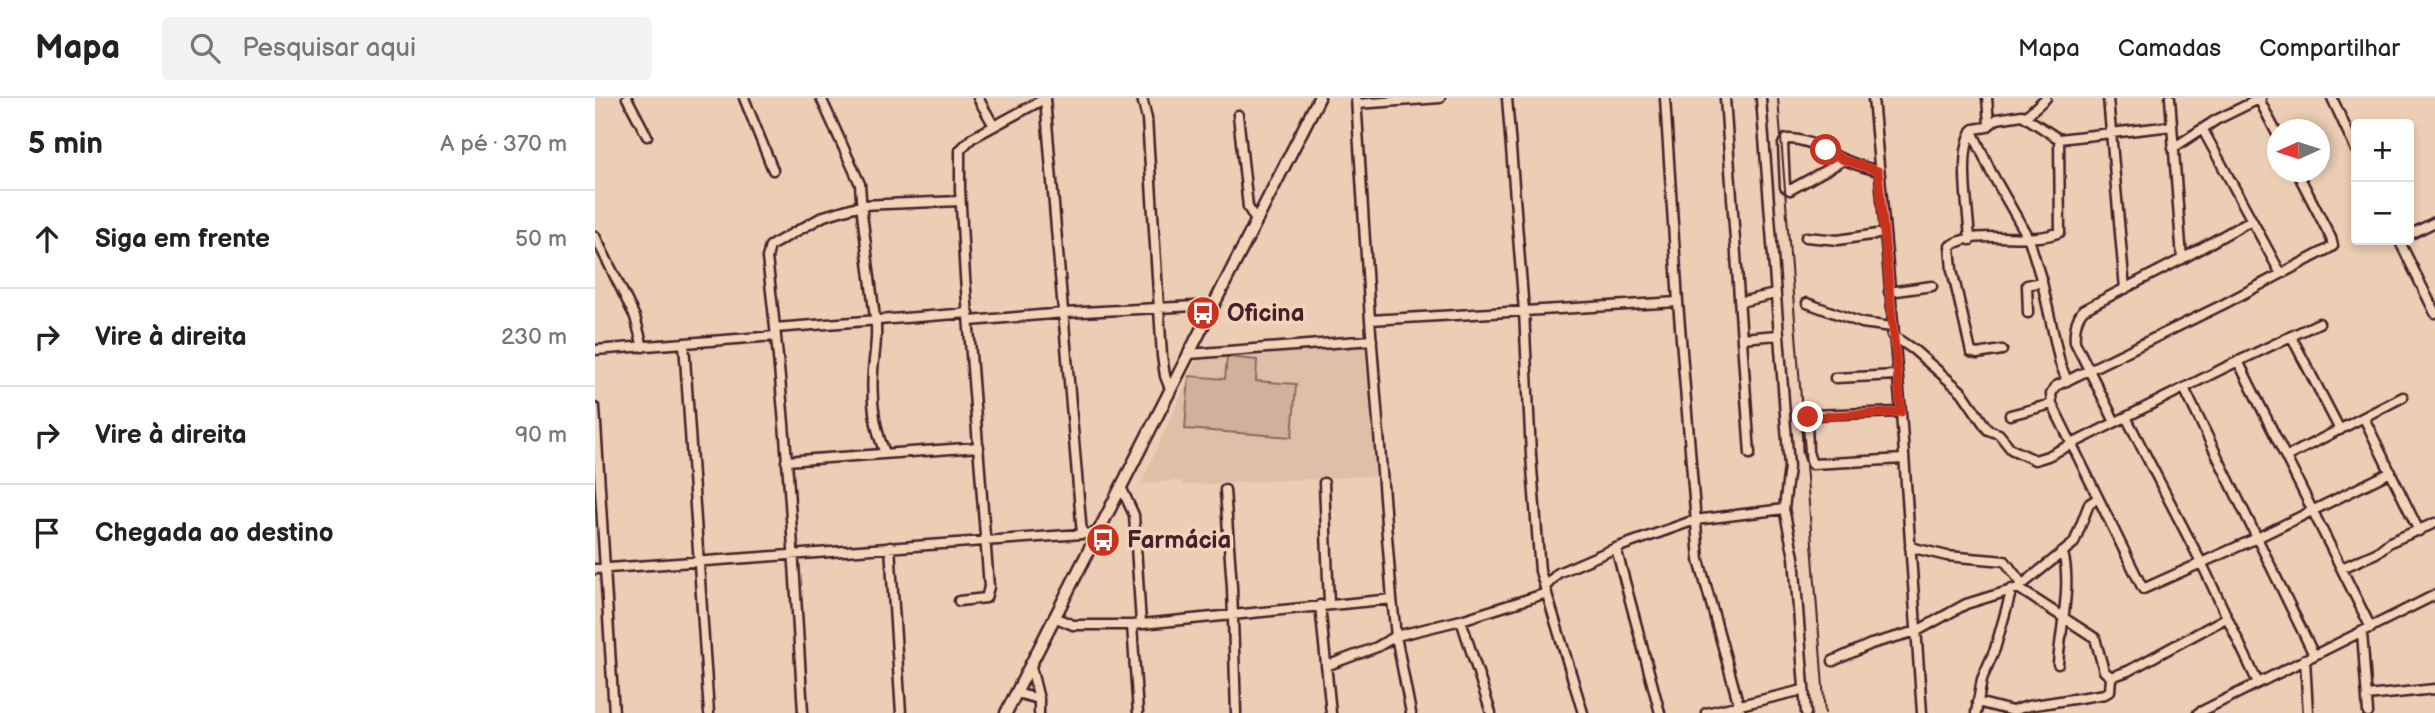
<!DOCTYPE html>
<html lang="pt">
<meta charset="utf-8">
<style>
:root{--surface:#fff;--page:#f2f2f2;--text:#222;--muted:#767676;--line:#e0e0e0}
body{margin:0;font-family:"Balsamiq Sans",sans-serif;background:var(--page);color:var(--text)}
.controls{position:absolute;right:21px;top:21px;display:grid;overflow:hidden;border-radius:7px;box-shadow:0 4px 10px #0003}
.controls button{width:63px;height:63px;display:grid;place-items:center;padding:0;border:0;border-bottom:2px solid var(--line);background:var(--surface);color:var(--text);font:35px sans-serif}
.compass{position:absolute;left:1672px;top:21px;width:63px;height:63px;border-radius:50%;background:var(--surface);box-shadow:0 4px 10px #0003;rotate:267deg}
.stop{position:absolute;width:21px;height:21px;margin:-16px;border:5px solid #c8321e;border-radius:50%;background:#fff}
.stop.end{background:#c8321e;border-color:#fff;box-shadow:0 2px 7px #0008}
.list{margin:0;padding:0;list-style:none}
h2{display:flex;justify-content:space-between;align-items:center;height:91px;margin:0;padding:0 28px;font-size:30px}
h2 small{font-size:23px;font-weight:400;color:var(--muted)}
.list li{display:grid;grid-template-columns:46px 1fr auto;gap:21px;align-items:center;box-sizing:border-box;height:98px;padding:0 28px;border-top:2px solid var(--line)}
.list b{display:block;font-size:26px;white-space:nowrap}
.list em{font-size:23px;font-style:normal;color:var(--muted)}
.icon{flex:none;width:38px;height:38px;fill:none;stroke:currentColor;stroke-width:2;stroke-linecap:round;stroke-linejoin:round}
.map{position:relative;flex:none;width:1840px;height:615px;overflow:hidden}
header{display:flex;align-items:center;gap:42px;box-sizing:border-box;height:98px;padding:0 35px;background:var(--surface);border-bottom:2px solid var(--line)}
header strong{font-size:33px}
nav{display:flex;gap:38px;margin-inline-start:auto;font-size:24px}
.search{width:490px;height:63px;background:var(--page);display:flex;align-items:center;gap:18px;box-sizing:border-box;padding:0 24px;border-radius:7px;color:var(--muted);font-size:26px}
main{display:flex}
aside{flex:1;background:var(--surface)}
.map>svg:first-child{display:block}
.built{fill:#debfa8}
.green{fill:#d1b19c;stroke:#8e6864;stroke-width:2}
.lines{fill:none;stroke-linecap:round;stroke-linejoin:round}
.minor-casing{stroke:#4a1f2b;stroke-width:13}
.major-casing{stroke:#4a1f2b;stroke-width:15}
.minor{stroke:#f2d5b9;stroke-width:8}
.major{stroke:#f2d5b9;stroke-width:10}
.rail{stroke:#4a1f2b;stroke-width:2}
.route{stroke:#c8321e;stroke-width:9}
.labels{text-anchor:middle;stroke-width:7;stroke-linejoin:round;paint-order:stroke}
.poi-label{font-size:24px;font-weight:bold;fill:#4a1f2b;stroke:#f2d5b9;text-anchor:start}
</style>
<header>
<strong>Mapa</strong>
<div class="search"><svg class="icon" aria-label="search" viewBox="0 0 24 24"><circle cx="10" cy="10" r="6"/><path d="M15 15l6 6"/></svg>Pesquisar aqui</div>
<nav><a>Mapa</a><a>Camadas</a><a>Compartilhar</a></nav>
</header>
<main>
<aside>
<h2>5 min<small>A pé · 370 m</small></h2>
<ul class="list">
<li><svg class="icon" aria-label="ahead" viewBox="0 0 24 24"><path d="M12 20V5M6 11l6-6 6 6"/></svg><div><b>Siga em frente</b></div><em>50 m</em></li>
<li><svg class="icon" aria-label="right" viewBox="0 0 24 24"><path d="M7 20v-9h11M14 6l5 5-5 5"/></svg><div><b>Vire à direita</b></div><em>230 m</em></li>
<li><svg class="icon" aria-label="right" viewBox="0 0 24 24"><path d="M7 20v-9h11M14 6l5 5-5 5"/></svg><div><b>Vire à direita</b></div><em>90 m</em></li>
<li><svg class="icon" aria-label="arrive" viewBox="0 0 24 24"><path d="M6 21V4h12l-3 4 3 4H6"/></svg><div><b>Chegada ao destino</b></div></li>
</ul>
</aside>
<div class="map">
<svg width="1840" height="615" viewBox="0 0 1840 615">
<rect width="100%" height="100%" fill="#ebceb3"/>
<filter id="ink" filterUnits="userSpaceOnUse"><feTurbulence type="fractalNoise" baseFrequency=".0143" numOctaves="2"/><feDisplacementMap in="SourceGraphic" scale="14" xChannelSelector="R" yChannelSelector="G"/><feConvolveMatrix kernelMatrix="1 2 1 2 8 2 1 2 1" color-interpolation-filters="sRGB"/></filter>
<g filter="url(#ink)">
<path class="built" d="M770,248L780,378L588,387L587,382L546,386L603,259Z"/>
<path class="green" d="M632,259L662,262L661,283L701,286L697,339L590,331L594,278L630,281Z"/>
<g class="lines">
<g class="minor-casing">
<path id="minor" d="M32,0L52,38
M149,0L178,72
M226,0L265,86L267,115L281,228C282,244 279,258 278,273C276,301 279,329 290,355
M383,0L399,28
M547,0L552,21L567,258L570,278L575,291
M761,0L775,222L797,501L801,538L816,615
M912,0L929,213L936,357L945,473L988,615
M1070,0L1083,204L1104,462L1146,615
M1130,0L1155,356
M1166,0L1194,369L1189,411L1199,459L1211,615
M1278,0L1306,314L1327,615
M1392,0L1394,26
M1513,0L1530,191
M1575,0L1587,161
M1737,0L1761,52
M450,1L487,436
M1664,1L1682,36
M762,6L845,0
M643,17L653,109L661,123
M1431,18L1451,0
M1608,32L1686,176
M1377,33L1396,74L1434,141L1447,184L1465,265L1472,283
M1578,50L1621,22L1666,0
M1249,62L1195,92L1190,89L1188,46L1191,41C1215,40 1230,54 1250,62C1261,67 1272,70 1283,73
M1702,74L1736,140L1738,148L1735,150L1627,207L1461,288L1456,296L1457,306L1548,491L1662,440L1796,374
M1814,137L1840,124
M0,138L40,219L48,249
M1211,139L1243,142L1289,135
M1375,142C1374,117 1362,50 1379,31L1392,29L1402,21L1427,17L1464,41L1577,28
M1804,142L1840,215
M1294,194L1337,188
M1145,204L1180,196
M1212,205L1267,225L1297,229
M1433,215L1432,187L1447,184
M775,222L1083,204
M375,223L469,215L619,207
M180,230L374,215
M1297,237L1319,252L1367,294L1393,332L1404,336L1416,351L1440,362L1453,358L1627,271L1724,225
M1696,238L1745,332
M1147,240L1183,237
M89,245L114,615
M0,252L181,238
M1407,252L1382,256L1376,254L1357,172L1355,148C1384,129 1432,148 1465,134L1464,41
M594,256L777,242
M1643,263L1776,530
M1240,280L1302,277
M1589,290L1719,557
M0,310L19,615
M1306,314L1215,317L1212,320L1213,354L1217,366L1309,361
M1415,317L1457,306
M1531,319L1607,466L1663,585
M1769,320L1824,433
M1520,324L1480,244C1479,233 1481,221 1488,212L1587,161L1656,122
M1691,359L1808,299
M191,363L384,349
M729,385L734,506
M526,389L539,417L546,526
M630,392L637,489L641,615
M295,449L306,615
M1315,449L1352,458L1410,463L1427,486
M1021,450L1065,615
M1747,470L1781,455L1795,444L1840,425
M0,471L501,435
M950,489L963,475L1021,450L1100,422L1189,411
M1423,490L1500,540L1509,573L1516,579L1533,573L1631,520
M364,503L391,500L394,489L370,179L365,91V52L377,40L451,0
M725,507L736,615
M459,519L478,527H537L797,501
M866,522L896,615
M537,527L543,615
M1767,534L1773,615
M1710,561L1713,615
M1238,563L1276,546L1322,533L1371,506L1423,490L1479,445L1494,406L1503,400
M1463,566C1465,534 1477,486 1468,455
M731,568L782,549L801,538L866,522L952,495
M436,569L444,601V615
M421,595L444,601
M1772,598L1840,591
M1382,604L1417,613L1433,608L1510,596L1515,593L1516,579
M208,615C199,463 191,311 172,160L175,148L229,118L266,107L365,103
M1111,615L1208,592
M1381,615L1387,581L1400,551L1417,491
M1603,615L1840,497"/>
</g>
<g class="major-casing">
<path id="major" d="M411,615L724,0"/>
</g>
<use href="#minor" class="minor"/>
<use href="#major" class="major"/>
<path class="rail" d="M1183,0L1230,615"/>
</g>
</g>
<g class="lines" filter="url(#ink)">
<path class="route" d="M1213,319L1306,314L1283,73L1249,62L1231,52"/>
</g>
<defs>
<g id="bus-disc" transform="scale(1.75)"><circle r="9.5" fill="#c8321e" stroke="#f2d5b9"/><path d="M-5-6H5V4H4V6H2V4H-2V6H-4V4H-5ZM-3.5-4V0h7V-4ZM-3.5 1.2v1.5H-2V1.2ZM2 1.2v1.5H3.5V1.2Z" fill="#fff"/></g>
</defs>
<g fill-rule="evenodd">
<use href="#bus-disc" x="608" y="215"/>
<use href="#bus-disc" x="508" y="442"/>
</g>
<g class="labels">
<g class="poi-label">
<text x="632" y="223">Oficina</text>
<text x="532" y="450">Farmácia</text>
</g>
</g>
</svg>
<div class="controls">
<button>+</button>
<button>−</button>
</div>
<svg class="compass" viewBox="-18 -18 36 36"><path d="M0-13l5 13h-10z" fill="#e53935"/><path d="M0 13l5-13h-10z" fill="#767676"/></svg>
<div class="stop" style="left:1231px;top:52px"></div>
<div class="stop end" style="left:1213px;top:319px"></div>
</div>
</main>
